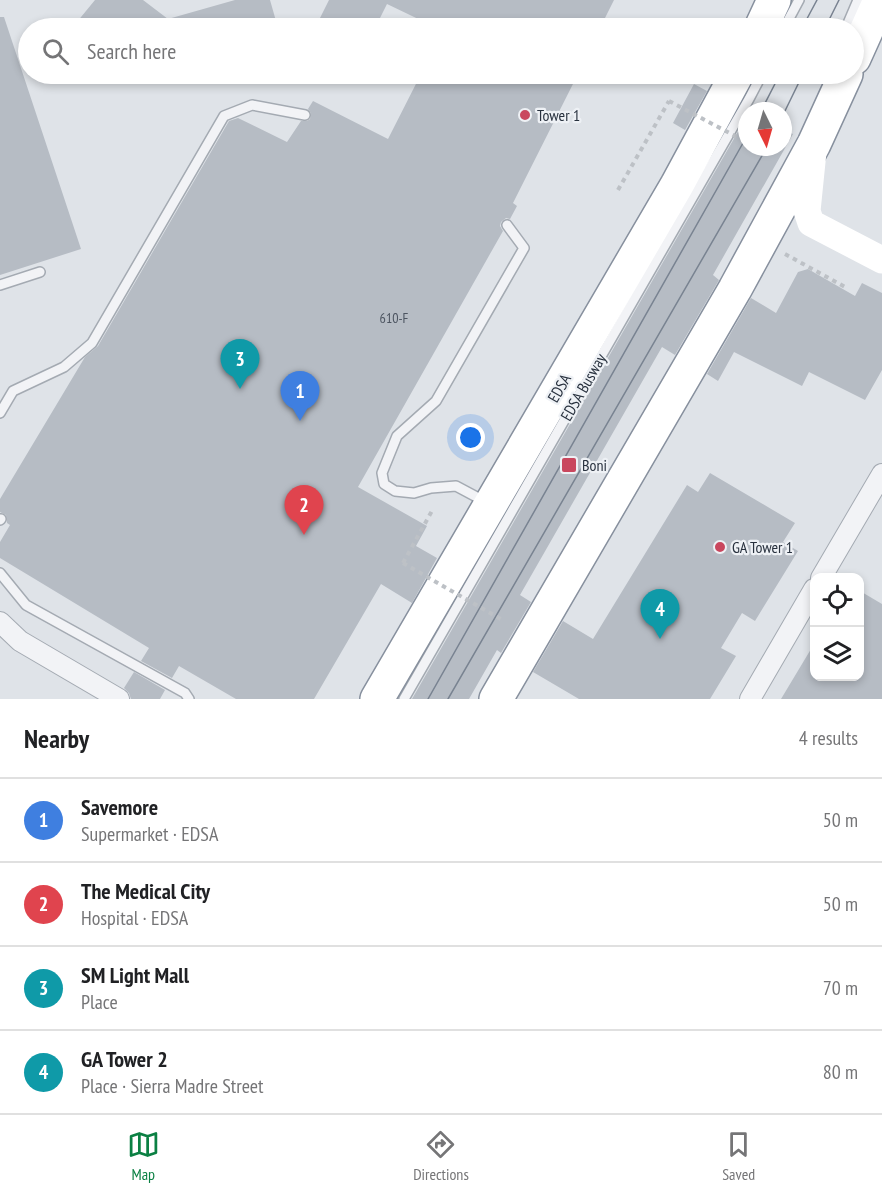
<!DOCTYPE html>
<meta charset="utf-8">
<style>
:root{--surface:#fff;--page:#f6f6f6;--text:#202124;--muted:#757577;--line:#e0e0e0;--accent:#0b8043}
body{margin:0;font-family:"PT Sans Narrow",sans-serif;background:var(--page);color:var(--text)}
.controls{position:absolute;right:18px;bottom:18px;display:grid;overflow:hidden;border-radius:12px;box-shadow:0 3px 9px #0003}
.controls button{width:54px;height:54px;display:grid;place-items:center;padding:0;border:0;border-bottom:2px solid var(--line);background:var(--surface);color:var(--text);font:30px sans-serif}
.compass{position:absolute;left:738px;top:102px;width:54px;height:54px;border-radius:50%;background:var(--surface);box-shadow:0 3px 9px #0003;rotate:175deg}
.you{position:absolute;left:471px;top:438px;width:21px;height:21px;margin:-15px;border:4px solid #fff;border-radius:50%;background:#1a73e8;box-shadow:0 0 0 9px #1a73e833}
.badge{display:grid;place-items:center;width:39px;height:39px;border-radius:50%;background:var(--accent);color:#fff;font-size:20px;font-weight:700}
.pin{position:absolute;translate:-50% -50px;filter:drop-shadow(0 2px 3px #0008)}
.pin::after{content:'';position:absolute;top:32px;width:21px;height:18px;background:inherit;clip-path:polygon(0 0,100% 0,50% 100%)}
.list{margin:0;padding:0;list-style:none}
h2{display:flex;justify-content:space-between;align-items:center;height:78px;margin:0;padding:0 24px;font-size:26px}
h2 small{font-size:20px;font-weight:400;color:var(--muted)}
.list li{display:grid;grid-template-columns:39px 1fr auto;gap:18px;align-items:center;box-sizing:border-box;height:84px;padding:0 24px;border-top:2px solid var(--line)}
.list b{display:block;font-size:22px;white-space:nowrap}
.list p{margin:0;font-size:20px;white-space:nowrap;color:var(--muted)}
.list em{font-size:20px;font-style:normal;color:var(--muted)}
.icon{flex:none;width:33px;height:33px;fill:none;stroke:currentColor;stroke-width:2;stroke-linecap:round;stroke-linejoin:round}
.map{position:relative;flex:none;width:882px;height:699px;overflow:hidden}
.search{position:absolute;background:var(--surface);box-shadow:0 3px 9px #0003;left:18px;right:18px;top:18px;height:66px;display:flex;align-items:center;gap:15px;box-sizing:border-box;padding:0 21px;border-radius:33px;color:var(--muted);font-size:22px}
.sheet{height:414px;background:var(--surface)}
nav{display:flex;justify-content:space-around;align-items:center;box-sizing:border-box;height:84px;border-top:2px solid var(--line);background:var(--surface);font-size:16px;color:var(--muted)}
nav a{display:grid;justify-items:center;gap:3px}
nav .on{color:var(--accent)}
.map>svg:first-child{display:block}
.building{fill:#b6bcc4}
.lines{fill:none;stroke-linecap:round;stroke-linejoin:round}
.lane-casing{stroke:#a4aab2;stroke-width:12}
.street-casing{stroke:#a4aab2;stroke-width:22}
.highway-casing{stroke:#87909e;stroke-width:36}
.path{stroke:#bdc1c6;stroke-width:4;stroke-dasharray:4.5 4.5;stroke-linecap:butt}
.lane{stroke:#f2f3f6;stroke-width:9}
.street{stroke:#f2f3f6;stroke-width:20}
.secondary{stroke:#fff;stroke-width:27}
.highway{stroke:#fff;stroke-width:33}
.tram{stroke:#798391;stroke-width:1.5}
.path-bridge{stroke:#bdc1c6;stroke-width:4;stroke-dasharray:4.5 4.5;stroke-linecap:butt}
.poi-dot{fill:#c9475e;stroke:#eef1f5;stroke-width:2}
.labels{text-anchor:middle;stroke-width:4.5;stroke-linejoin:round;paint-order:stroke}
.number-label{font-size:14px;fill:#4c5460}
.poi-label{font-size:16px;fill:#28313e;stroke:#eef1f5;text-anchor:start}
.street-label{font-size:16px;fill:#28313e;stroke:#eef1f5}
</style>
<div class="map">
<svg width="882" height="699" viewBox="0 0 882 699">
<rect width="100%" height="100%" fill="#dfe3e8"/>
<path class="building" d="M95,0H143L168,19L235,0H270L278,28H72Z
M329,0H614L600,28H437L387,4L375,28H315Z
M0,17H4L81,249L0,275Z
M421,74H578L513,203L517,206L510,219L506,218L501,222L500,226L503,231L358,487L427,526L416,546L437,558L412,603L381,584L314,699H236L179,666L172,678L141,661L149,648L0,558V542L10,525L7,523L6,515L0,512V499L85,357L98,346L229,121L238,118L287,142L301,121H307L310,119L311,113L308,109L313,101L388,139Z
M694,84L707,91L685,130L673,123Z
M747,116V147H783V129L793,134L713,275L719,280L675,355L662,347L520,595L531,602L501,653L497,650L469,699H412Z
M808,269L855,296L862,283L882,293V370L865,400L809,372L802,386L734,352L718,381L707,374L751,298L776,313L798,272Z
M710,473L795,523L783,542L798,551L755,621L742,613L721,648L736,656L710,699H579L533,672L563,621L593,639L687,485L698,492Z
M860,591L882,604V699H781L814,644V676H860Z
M134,672L165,690L160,699H131L129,693L124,688Z"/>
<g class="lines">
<g class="lane-casing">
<path id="lane" d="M784,28L799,0
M846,28L858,0
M0,285L40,272
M0,413L13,391L64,367L92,343L224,116L252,105L305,115
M486,502L456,486L431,488L414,493L395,491L384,484L382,473L397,436L436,401L524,248L507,225
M0,520L1,519
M0,573L26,605L185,693L189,699
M404,699L749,99L762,74"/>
</g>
<g class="street-casing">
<path id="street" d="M821,578L882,474
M0,622L20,641L119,699
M750,699L814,589"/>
</g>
<g class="highway-casing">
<path id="highway" d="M761,28L774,0
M854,58L880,0
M377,699L677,185L737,74
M496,699L735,289L814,144L846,74"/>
</g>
<path class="path" d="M618,190L669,101
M785,254L845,287
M403,563L433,509"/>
<use href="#lane" class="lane"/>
<use href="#street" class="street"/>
<path class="secondary" d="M813,152L807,211L811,223L882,260"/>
<use href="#highway" class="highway"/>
<path class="tram" d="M802,28L817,0
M825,28L839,0
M761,111L780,74
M783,115L803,74
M428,699L747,136
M448,699L767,147"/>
<path class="path-bridge" d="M669,101L737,137
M403,563L504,621"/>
</g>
<g class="poi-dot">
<circle cx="525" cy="115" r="6"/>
<rect x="561" y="457" width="16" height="16" rx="3"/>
<circle cx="720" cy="547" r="6"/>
</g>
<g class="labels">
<g class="number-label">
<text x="394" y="323">610-F</text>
</g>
<g class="poi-label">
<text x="537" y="121">Tower 1</text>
<text x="582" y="471">Boni</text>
<text x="732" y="553">GA Tower 1</text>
</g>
<g class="street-label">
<text transform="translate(583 387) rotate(-60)" y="6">EDSA Busway</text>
<text transform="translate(559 388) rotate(-60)" y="6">EDSA</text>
</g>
</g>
</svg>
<div class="controls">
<button><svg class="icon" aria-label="locate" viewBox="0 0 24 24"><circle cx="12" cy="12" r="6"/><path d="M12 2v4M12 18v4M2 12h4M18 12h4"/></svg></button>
<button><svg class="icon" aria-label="layers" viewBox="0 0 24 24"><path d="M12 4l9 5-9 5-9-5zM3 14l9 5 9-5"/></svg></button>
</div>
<svg class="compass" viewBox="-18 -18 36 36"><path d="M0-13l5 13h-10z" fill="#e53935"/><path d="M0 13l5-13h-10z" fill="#757577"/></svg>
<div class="you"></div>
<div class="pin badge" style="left:300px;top:421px;background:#3f7fe0">1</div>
<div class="pin badge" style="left:304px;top:535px;background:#e0444e">2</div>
<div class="pin badge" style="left:240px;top:389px;background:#0f9aa8">3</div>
<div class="pin badge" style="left:660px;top:639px;background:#0f9aa8">4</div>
<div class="search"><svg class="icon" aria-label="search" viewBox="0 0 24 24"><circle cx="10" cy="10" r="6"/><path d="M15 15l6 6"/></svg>Search here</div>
</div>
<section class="sheet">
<h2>Nearby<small>4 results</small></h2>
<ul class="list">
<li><span class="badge" style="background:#3f7fe0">1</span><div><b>Savemore</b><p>Supermarket · EDSA</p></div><em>50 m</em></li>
<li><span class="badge" style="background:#e0444e">2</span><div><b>The Medical City</b><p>Hospital · EDSA</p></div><em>50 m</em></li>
<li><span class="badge" style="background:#0f9aa8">3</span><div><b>SM Light Mall</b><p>Place</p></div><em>70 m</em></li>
<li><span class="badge" style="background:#0f9aa8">4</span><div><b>GA Tower 2</b><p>Place · Sierra Madre Street</p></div><em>80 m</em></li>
</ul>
</section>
<nav>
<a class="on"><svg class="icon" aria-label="map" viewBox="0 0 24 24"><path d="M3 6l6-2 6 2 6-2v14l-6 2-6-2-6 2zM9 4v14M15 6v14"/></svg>Map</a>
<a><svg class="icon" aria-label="directions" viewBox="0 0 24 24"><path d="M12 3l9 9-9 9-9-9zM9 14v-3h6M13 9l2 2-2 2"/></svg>Directions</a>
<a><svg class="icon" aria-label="saved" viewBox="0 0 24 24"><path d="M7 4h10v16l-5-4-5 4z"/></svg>Saved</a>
</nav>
